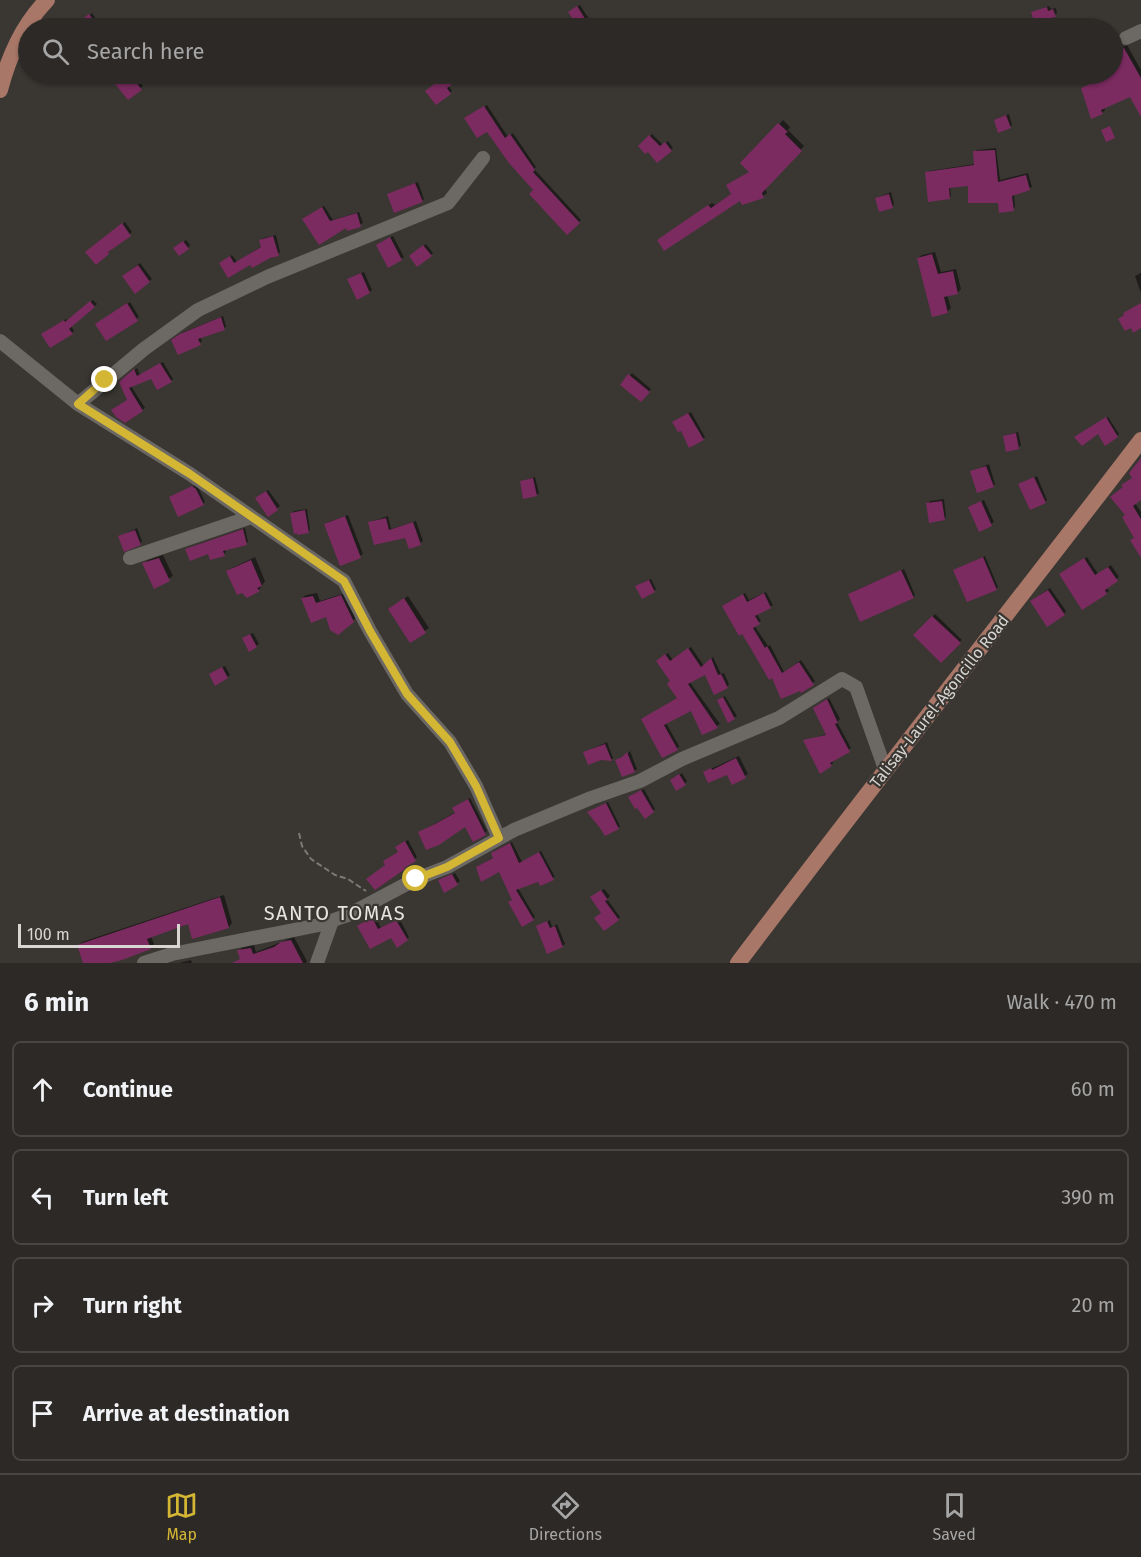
<!DOCTYPE html>
<meta charset="utf-8">
<style>
:root{--surface:#2c2926;--page:#34312e;--text:#f1f3f6;--muted:#a6a6a7;--line:#484543;--accent:#d4b635}
body{margin:0;font-family:"Fira Sans",sans-serif;background:var(--page);color:var(--text)}
.scale{position:absolute;left:18px;bottom:15px;width:162px;box-sizing:border-box;padding-left:6px;border:3px solid #d8d6d3;border-top:0;font-size:16px;line-height:21px;white-space:nowrap;color:#d8d6d3;-webkit-text-stroke:4px #3a3733;paint-order:stroke}
.stop{position:absolute;width:18px;height:18px;margin:-14px;border:4px solid #d4b635;border-radius:50%;background:#fff}
.stop.end{background:#d4b635;border-color:#fff;box-shadow:0 2px 6px #0008}
.list{margin:0;padding:0;list-style:none}
h2{display:flex;justify-content:space-between;align-items:center;height:78px;margin:0;padding:0 24px;font-size:26px}
h2 small{font-size:20px;font-weight:400;color:var(--muted)}
.list li{display:grid;grid-template-columns:39px 1fr auto;gap:18px;align-items:center;box-sizing:border-box;height:96px;margin:0 12px 12px;padding:0 12px;border:2px solid var(--line);border-radius:9px}
.list b{display:block;font-size:22px;white-space:nowrap}
.list em{font-size:20px;font-style:normal;color:var(--muted)}
.icon{flex:none;width:33px;height:33px;fill:none;stroke:currentColor;stroke-width:2;stroke-linecap:round;stroke-linejoin:round}
.map{position:relative;flex:none;width:1141px;height:963px;overflow:hidden}
.search{position:absolute;background:var(--surface);box-shadow:0 2px 4px #0004;left:18px;right:18px;top:18px;height:66px;display:flex;align-items:center;gap:15px;box-sizing:border-box;padding:0 21px;border-radius:33px;color:var(--muted);font-size:22px}
.sheet{height:510px;background:var(--surface)}
nav{display:flex;justify-content:space-around;align-items:center;box-sizing:border-box;height:84px;border-top:2px solid var(--line);background:var(--surface);font-size:16px;color:var(--muted)}
nav a{display:grid;justify-items:center;gap:3px}
nav .on{color:var(--accent)}
.map>svg:first-child{display:block}
.shadow{fill:#0007}
.building{fill:#7b2b60}
.lines{fill:none;stroke-linecap:round;stroke-linejoin:round}
.path{stroke:#7b7875;stroke-width:2;stroke-dasharray:6 3;stroke-linecap:butt}
.minor{stroke:#6c6863;stroke-width:14}
.major{stroke:#a87768;stroke-width:16}
.route{stroke:#d4b635;stroke-width:8}
.labels{text-anchor:middle;stroke-width:4.5;stroke-linejoin:round;paint-order:stroke}
.street-label{font-size:16px;fill:#d8d6d3;stroke:#3a3733}
.quarter-label{font-size:20px;letter-spacing:1.5px;fill:#e7e3de;stroke:#3a3733}
</style>
<div class="map">
<svg width="1141" height="963" viewBox="0 0 1141 963">
<rect width="100%" height="100%" fill="#3a3733"/>
<path class="shadow" d="M580,5L594,27L593,28H581L570,12Z
M1049,6L1051,9L1056,8L1057,13L1053,16L1055,21L1037,28L1033,13Z
M92,13L96,19L95,20L100,28H73Z
M642,23L647,28H635Z
M1127,45L1141,70V114L1130,95L1104,107L1105,110L1102,113L1083,89L1112,74V54Z
M112,74H134L143,86L128,98L110,75Z
M446,74H463L448,85L452,91L436,103L447,75Z
M487,105L508,137L513,133L536,167L534,169L581,220L567,233L488,130L468,116Z
M1009,114L1012,125L1010,127L995,120Z
M783,120L790,127L788,130L804,146L765,188L767,193L763,196L741,198L659,240L712,203L715,205L732,194L728,185L751,171L742,163Z
M652,134L663,145L668,141L673,148L657,161L648,149L640,146Z
M996,148L1000,180L1028,173L1032,187L1014,194L1015,207L1013,209L969,185L950,186L951,196L949,198L927,173L929,171L975,164L974,152L977,150Z
M418,182L424,199L422,201L388,194Z
M891,192L894,204L892,207L877,198Z
M324,206L333,220L359,212L363,223L348,229L347,226L307,217Z
M125,222L132,232L109,250L108,253L90,250Z
M276,235L280,252L278,254L251,263L229,276L223,261L232,255L237,262L262,246L261,241L263,238Z
M393,236L404,257L388,266L380,243Z
M186,240L190,245L188,248L177,246Z
M426,244L433,253L431,255L413,254Z
M935,252L941,272L956,269L961,289L957,293L947,295L951,308L947,312L918,258L922,255Z
M140,263L152,279L135,291L126,274Z
M364,272L372,290L369,292L352,277Z
M1141,273V293L1135,276Z
M93,300L97,304L71,326L74,331L72,333L45,332L66,319L68,321Z
M130,302L139,317L106,339L99,322Z
M223,316L226,326L224,329L200,337L202,341L200,343L179,353L176,338L184,332Z
M163,362L173,379L171,381L151,377L131,386L145,408L142,410L123,380L137,368L140,375Z
M632,373L651,389L641,400L622,385Z
M691,412L705,437L703,439L676,420Z
M1108,417L1119,434L1117,436L1098,431L1078,435Z
M1018,432L1021,445L1018,448L1005,436Z
M1141,460V499L1135,503L1141,512V556L1126,515L1134,477Z
M989,464L995,484L993,486L972,471Z
M1037,476L1047,500L1045,502L1023,482Z
M535,477L539,493L536,495L522,481Z
M195,485L198,487L205,502L203,504L171,497Z
M268,490L280,506L268,515L259,496Z
M944,499L946,517L944,519L928,504L930,501Z
M984,500L994,522L980,530L970,507Z
M307,509L310,530L308,532L292,513L294,511Z
M348,515L363,554L360,556L328,522Z
M388,516L391,529L416,521L423,541L420,543L406,536L375,543L370,522Z
M137,528L142,541L140,544L119,537Z
M245,528L248,542L225,549L226,552L224,554L186,549Z
M163,555L173,576L155,587L144,564L148,560Z
M985,556L998,587L996,589L955,570Z
M255,557L265,581L259,590L248,596L228,571L232,568Z
M1087,557L1098,574L1111,565L1119,577L1106,587L1109,591L1106,593L1063,572Z
M904,569L915,595L913,597L852,592Z
M651,579L656,589L654,591L640,584Z
M1050,588L1066,611L1064,614L1034,599Z
M766,592L773,605L757,614L761,621L754,625L768,646L770,645L784,672L801,660L815,681L802,691L773,676L726,604L745,593L749,600Z
M317,593L320,601L345,593L356,617L353,621L327,615L302,598L306,595Z
M408,596L429,628L410,641L394,605Z
M935,614L962,640L941,660L915,635Z
M253,633L259,644L256,646L246,636Z
M691,647L704,666L713,657L721,674L724,673L729,684L727,687L706,673L689,681L720,724L703,733L692,709L666,723L679,746L677,749L643,720L679,697L660,659L668,653L673,660Z
M225,666L230,675L227,677L213,672Z
M725,696L737,716L729,721L718,700Z
M829,698L840,719L837,722L851,748L832,760L833,763L831,765L805,741L827,734L817,706Z
M607,742L613,758L611,760L585,752Z
M630,751L637,769L634,771L625,756Z
M739,756L748,774L733,783L728,773L704,772Z
M682,773L687,781L685,784L674,778Z
M644,789L655,809L653,811L632,795Z
M470,798L487,831L485,833L466,825L420,832L456,812L454,808Z
M608,802L620,826L618,828L591,811Z
M408,840L417,857L375,888L387,865L399,852V845Z
M512,842L522,862L541,851L555,877L518,888L535,917L533,919L514,900L500,870L477,867L494,857L495,851Z
M455,873L460,881L444,891L440,880Z
M604,889L610,896L607,899L620,917L618,919L603,913L594,895Z
M224,895L232,923L229,927L193,937L189,922L151,936L154,944L150,948L104,963H84L79,946L82,942Z
M375,916L381,928L399,918L409,937L407,939L392,936L361,924Z
M550,920L552,927L557,924L565,944L562,946L538,926Z
M294,937L307,961L306,963H243L238,951L242,948L254,945L256,952Z
M191,960L192,963H179Z"/>
<path class="building" d="M577,6L591,28H579L568,12Z
M1047,7L1048,11L1053,9L1056,17L1051,18L1053,24L1036,28L1031,12Z
M89,14L95,22L88,28H71Z
M1124,48L1141,78V117L1130,97L1101,110L1103,114L1091,119L1081,88L1113,74V54Z
M107,74H130L142,90L128,100Z
M448,74H465L447,88L451,94L436,105L425,91Z
M484,106L505,138L510,134L535,170L533,172L580,223L567,235L529,194L533,190L509,163L487,132L477,138L464,118Z
M1006,115L1011,128L998,133L994,120Z
M778,123L788,132L785,134L802,151L762,193L764,198L742,205L740,201L664,251L657,240L708,205L711,208L731,194L726,185L749,172L740,163Z
M1110,126L1115,138L1106,142L1101,130Z
M649,135L660,146L665,142L672,151L657,163L648,152L645,154L638,146Z
M995,150L998,182L1026,175L1030,190L1012,196L1014,211L999,213L998,203H968V186L949,188L950,199L928,202L925,172L974,165L973,151Z
M415,183L423,202L394,213L387,194Z
M889,194L893,208L879,212L875,198Z
M322,207L330,221L357,213L361,227L347,231L346,228L319,245L302,219Z
M122,223L131,236L108,252L109,254L96,265L85,252Z
M273,236L279,256L270,258L252,268L250,265L228,278L219,263L230,256L234,263L261,247L259,240Z
M390,237L402,260L388,268L376,245Z
M183,241L189,249L179,256L173,248Z
M423,245L432,256L417,267L409,256Z
M932,254L938,274L953,271L958,294L944,297L948,313L932,317L917,258Z
M138,265L150,282L135,294L122,276Z
M361,273L370,293L357,300L347,279Z
M90,301L95,307L69,329L73,334L50,348L41,334L64,320L65,322Z
M127,303L138,321L106,341L95,324Z
M1141,303V328L1133,333L1131,328L1125,331L1118,319L1124,315L1123,313Z
M221,317L225,330L198,339L201,345L178,355L171,340L180,334Z
M160,363L172,382L157,390L151,379L129,388L143,411L125,423L116,417L111,410L127,400L119,382L134,369L137,376Z
M628,374L650,392L641,402L620,385Z
M688,413L704,440L689,448L681,431L678,432L672,422Z
M1106,417L1118,437L1105,446L1098,434L1082,446L1074,437Z
M1016,433L1019,449L1006,452L1003,436Z
M1141,458V500L1133,506L1141,519V558L1130,540L1134,538L1122,517L1125,515L1110,497L1123,487L1121,485L1132,478L1129,473Z
M986,466L994,487L977,493L970,471Z
M1034,477L1046,503L1030,510L1018,484Z
M533,478L537,496L523,499L520,481Z
M192,486L196,489L204,505L178,517L169,497Z
M266,491L278,510L268,517L255,498Z
M942,501L945,520L929,523L926,503Z
M981,501L992,526L979,532L968,507Z
M305,510L309,533L297,535V533L294,534L290,513Z
M345,516L361,558L340,566L324,524Z
M386,518L389,530L413,522L421,545L409,549L405,538L374,545L368,522Z
M243,529L247,545L223,551L225,556L210,560L208,554L190,561L185,549Z
M135,530L141,545L124,552L118,536Z
M983,557L997,590L967,602L953,570Z
M159,558L170,581L154,589L142,563Z
M1084,558L1095,575L1108,567L1118,581L1105,590L1107,594L1082,610L1059,574Z
M251,560L262,586L257,588L260,591L247,598L242,593L237,595L226,571Z
M901,570L914,598L860,622L848,594Z
M649,580L655,592L642,599L635,586Z
M1048,590L1065,615L1047,627L1030,601Z
M764,593L771,608L755,616L760,624L753,628L765,648L767,646L782,673L799,662L814,685L801,693L800,691L781,699L772,678L769,680L750,647L742,634L739,636L722,606L743,594L747,602Z
M341,595L354,622L338,635L330,630L326,617L311,623L301,598L313,596L316,603Z
M404,598L426,633L410,643L388,609Z
M932,616L961,643L941,663L913,635Z
M250,634L257,647L249,652L242,638Z
M688,648L701,667L711,658L718,675L721,674L728,688L714,695L705,675L688,684L718,728L702,735L691,711L664,725L678,750L662,758L641,719L677,698L667,684L670,681L656,661L665,654L670,661Z
M222,667L228,678L215,686L209,674Z
M723,697L735,719L728,723L717,700Z
M827,699L838,723L835,724L850,752L830,763L832,766L820,774L803,740L826,735L813,708Z
M605,744L612,761L601,760L588,765L583,752Z
M627,752L635,772L622,777L615,760L622,757Z
M736,758L746,778L732,785L727,775L708,783L703,772L711,768L712,770Z
M679,774L686,785L676,791L670,780Z
M641,790L654,812L645,819L637,808L635,809L628,797Z
M468,799L486,835L473,842L465,827L439,845L426,850L418,832L435,824L455,813L452,808Z
M606,803L619,829L605,836L600,828L587,812Z
M405,841L416,861L404,868L405,869L375,890L366,879L385,865L383,861L398,852L395,847Z
M510,843L519,863L539,852L554,880L540,886L538,882L516,890L534,920L522,927L508,902L512,900L499,872L481,882L476,867L493,858L491,853Z
M452,874L458,885L444,893L438,880Z
M601,890L608,900L605,901L619,920L604,931L594,918L601,913L590,897Z
M220,897L229,928L192,939L188,924L147,939L151,949L122,960L110,963H83L77,945Z
M372,917L378,929L396,920L408,940L397,948L391,938L370,949L357,926Z
M547,921L550,928L555,926L563,947L547,954L536,926Z
M291,940L303,963H232L240,959L237,950L251,948L253,954L274,947L281,942Z"/>
<g class="lines">
<path class="path" d="M299,833L302,846L311,859L335,875L348,879L366,891"/>
<path class="minor" d="M1126,38L1141,31
M0,341L78,404L190,474L344,581L370,631L407,694L450,742L476,786L499,838
M78,404L144,349L198,310L267,277L448,203L483,158
M130,558L251,517
M144,963L172,954L319,925L348,915L416,879L447,867L514,830L591,798L640,781L682,759L779,718L842,679L856,687L885,769
M317,963L332,921"/>
<path class="major" d="M0,90C9,56 22,26 47,0
M738,963C871,787 1007,615 1141,440"/>
</g>
<g class="lines">
<path class="route" d="M105,380L78,404L190,474L344,581L370,631L407,694L450,742L476,786L499,838L447,867L416,879"/>
</g>
<g class="labels">
<g class="street-label">
<text transform="translate(939 701) rotate(-52)" y="6">Talisay-Laurel-Agoncillo Road</text>
</g>
<g class="quarter-label">
<text x="335" y="920">SANTO TOMAS</text>
</g>
</g>
</svg>
<div class="scale">100 m</div>
<div class="stop" style="left:416px;top:879px"></div>
<div class="stop end" style="left:105px;top:380px"></div>
<div class="search"><svg class="icon" aria-label="search" viewBox="0 0 24 24"><circle cx="10" cy="10" r="6"/><path d="M15 15l6 6"/></svg>Search here</div>
</div>
<section class="sheet">
<h2>6 min<small>Walk · 470 m</small></h2>
<ul class="list">
<li><svg class="icon" aria-label="ahead" viewBox="0 0 24 24"><path d="M12 20V5M6 11l6-6 6 6"/></svg><div><b>Continue</b></div><em>60 m</em></li>
<li><svg class="icon" aria-label="left" viewBox="0 0 24 24"><path d="M17 20v-9H6M10 6l-5 5 5 5"/></svg><div><b>Turn left</b></div><em>390 m</em></li>
<li><svg class="icon" aria-label="right" viewBox="0 0 24 24"><path d="M7 20v-9h11M14 6l5 5-5 5"/></svg><div><b>Turn right</b></div><em>20 m</em></li>
<li><svg class="icon" aria-label="arrive" viewBox="0 0 24 24"><path d="M6 21V4h12l-3 4 3 4H6"/></svg><div><b>Arrive at destination</b></div></li>
</ul>
</section>
<nav>
<a class="on"><svg class="icon" aria-label="map" viewBox="0 0 24 24"><path d="M3 6l6-2 6 2 6-2v14l-6 2-6-2-6 2zM9 4v14M15 6v14"/></svg>Map</a>
<a><svg class="icon" aria-label="directions" viewBox="0 0 24 24"><path d="M12 3l9 9-9 9-9-9zM9 14v-3h6M13 9l2 2-2 2"/></svg>Directions</a>
<a><svg class="icon" aria-label="saved" viewBox="0 0 24 24"><path d="M7 4h10v16l-5-4-5 4z"/></svg>Saved</a>
</nav>
